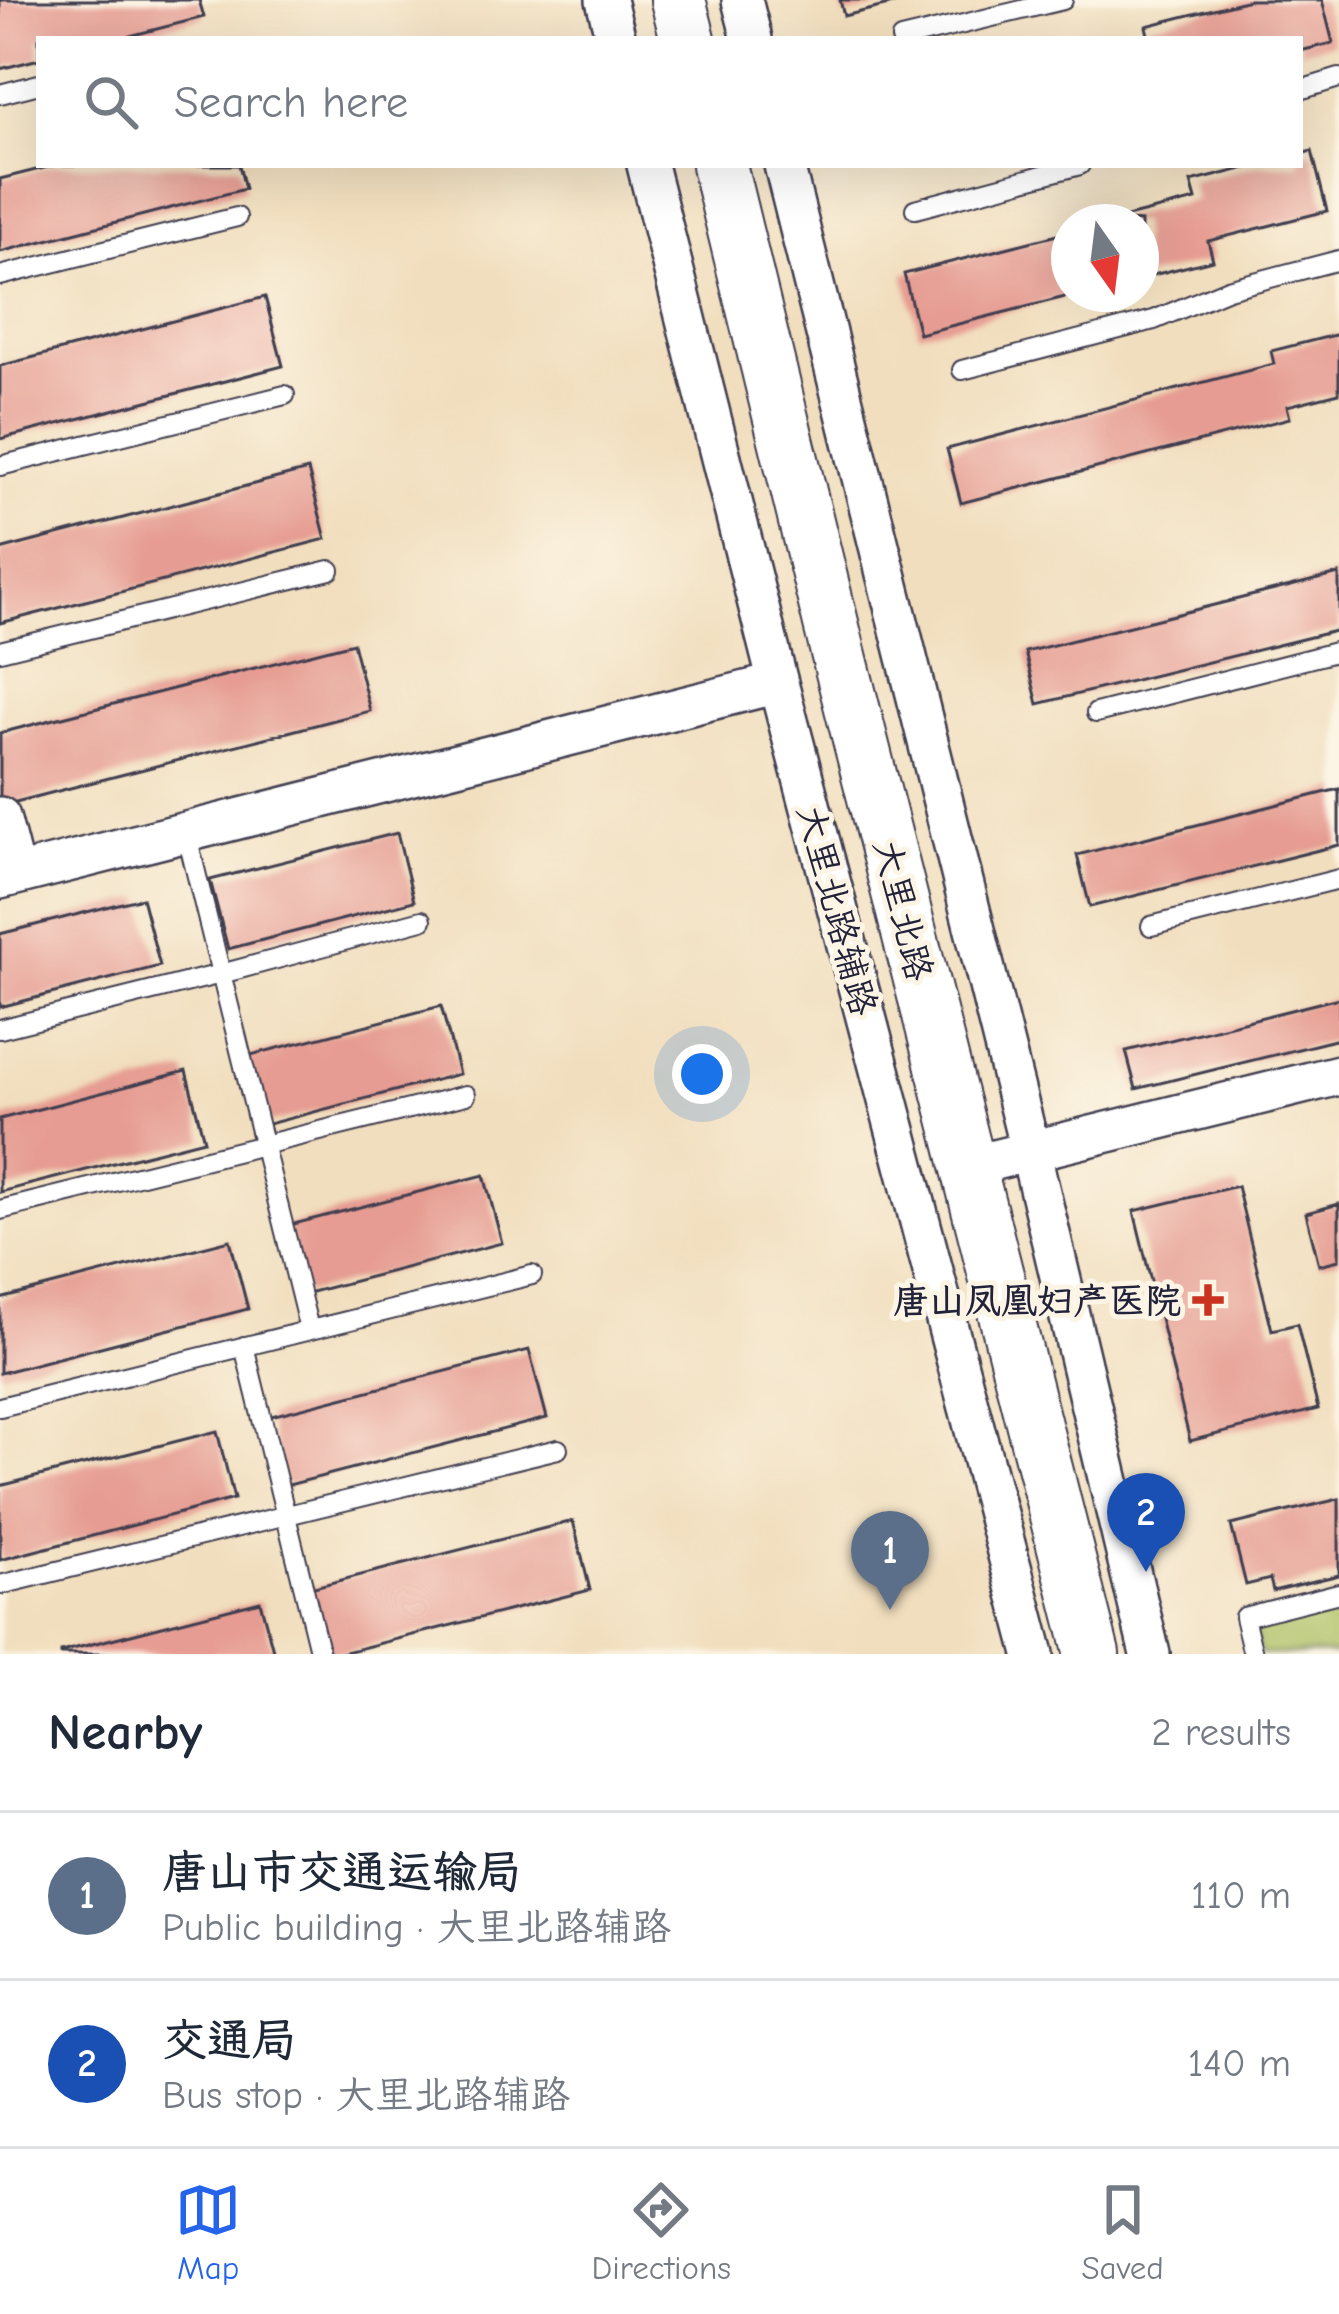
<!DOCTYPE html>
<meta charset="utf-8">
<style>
:root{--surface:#fff;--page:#f6f6f7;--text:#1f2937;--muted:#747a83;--line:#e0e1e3;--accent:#2563eb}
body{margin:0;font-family:"Comic Neue","LXGW WenKai TC",sans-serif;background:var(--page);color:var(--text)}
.compass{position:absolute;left:1051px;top:204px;width:108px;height:108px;border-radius:50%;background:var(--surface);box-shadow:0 12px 48px #0002;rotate:166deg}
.you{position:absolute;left:702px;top:1074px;width:42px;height:42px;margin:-30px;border:9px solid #fff;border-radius:50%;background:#1a73e8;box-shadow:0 0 0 18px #1a73e833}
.badge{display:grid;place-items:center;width:78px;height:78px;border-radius:50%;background:var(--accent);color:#fff;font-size:39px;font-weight:700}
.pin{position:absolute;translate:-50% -99px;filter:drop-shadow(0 3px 6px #0008)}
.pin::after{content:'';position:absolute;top:63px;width:42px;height:36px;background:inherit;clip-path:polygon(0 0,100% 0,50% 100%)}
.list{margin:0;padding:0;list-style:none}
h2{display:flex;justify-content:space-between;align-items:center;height:156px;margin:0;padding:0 48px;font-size:51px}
h2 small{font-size:39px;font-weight:400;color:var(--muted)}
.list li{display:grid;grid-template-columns:78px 1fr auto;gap:36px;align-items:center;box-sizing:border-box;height:168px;padding:0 48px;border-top:3px solid var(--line)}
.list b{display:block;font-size:45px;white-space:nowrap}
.list p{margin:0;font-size:39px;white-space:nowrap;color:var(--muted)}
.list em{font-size:39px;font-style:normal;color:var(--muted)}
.icon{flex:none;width:66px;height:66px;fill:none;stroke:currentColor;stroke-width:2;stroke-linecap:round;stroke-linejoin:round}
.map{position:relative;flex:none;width:1339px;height:1654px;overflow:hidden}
.search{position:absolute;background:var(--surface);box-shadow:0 12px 48px #0002;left:36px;right:36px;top:36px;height:132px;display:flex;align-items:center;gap:30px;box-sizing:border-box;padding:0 42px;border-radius:0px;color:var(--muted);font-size:45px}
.sheet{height:492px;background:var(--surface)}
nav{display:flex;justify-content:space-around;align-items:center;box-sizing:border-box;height:168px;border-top:3px solid var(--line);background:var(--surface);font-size:33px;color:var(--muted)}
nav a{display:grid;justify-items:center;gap:6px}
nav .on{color:var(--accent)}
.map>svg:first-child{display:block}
.green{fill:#aec165;stroke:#687250;stroke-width:3}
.building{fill:#e69c92}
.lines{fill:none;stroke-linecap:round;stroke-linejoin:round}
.lane-casing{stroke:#413e4f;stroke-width:22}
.street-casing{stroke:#413e4f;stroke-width:44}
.secondary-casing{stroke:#413e4f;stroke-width:58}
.lane{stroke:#fff;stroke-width:18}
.street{stroke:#fff;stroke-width:39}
.secondary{stroke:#fff;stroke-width:54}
.poi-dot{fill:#c8321e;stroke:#fcf5e5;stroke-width:4.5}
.labels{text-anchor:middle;stroke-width:10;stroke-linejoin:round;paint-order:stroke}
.street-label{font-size:36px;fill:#22223b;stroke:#fcf5e5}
.poi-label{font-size:36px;font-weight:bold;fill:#22223b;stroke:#fcf5e5;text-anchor:end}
</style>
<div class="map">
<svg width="1339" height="1654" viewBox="0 0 1339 1654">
<rect width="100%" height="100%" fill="#fcf5e5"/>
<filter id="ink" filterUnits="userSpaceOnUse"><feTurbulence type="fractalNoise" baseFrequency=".00833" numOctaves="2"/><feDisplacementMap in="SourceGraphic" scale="24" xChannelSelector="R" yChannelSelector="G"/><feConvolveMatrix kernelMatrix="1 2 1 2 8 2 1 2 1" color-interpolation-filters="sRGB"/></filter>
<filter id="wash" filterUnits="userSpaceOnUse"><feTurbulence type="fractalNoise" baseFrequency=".004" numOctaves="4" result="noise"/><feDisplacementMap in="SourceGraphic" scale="48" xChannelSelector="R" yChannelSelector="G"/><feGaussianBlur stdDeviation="2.7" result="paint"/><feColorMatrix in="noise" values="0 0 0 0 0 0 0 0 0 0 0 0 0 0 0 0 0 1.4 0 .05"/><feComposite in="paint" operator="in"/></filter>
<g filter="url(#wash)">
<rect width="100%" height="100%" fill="#f1debe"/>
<path class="green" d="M1339,1599V1654H1260L1252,1621Z"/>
<g id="blocks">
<path class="building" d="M0,0H199L204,17L118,39H39V59L0,69Z
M840,0H901V2L844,16Z
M1249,0H1322L1333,43L1300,51V39H1149L1146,26Z
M1312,151L1327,211L1208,241L1213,260L1141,278V222L1115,220L1196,200L1191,182L1258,165H1300V154Z
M56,165H239L245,189L0,252V179Z
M1069,232V296L919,334L904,274Z
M265,297L283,366L0,439V366Z
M1339,334V393L1287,406L1290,418L961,503L947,449L1274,364L1271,351Z
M308,470L326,539L0,623V550Z
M1339,574V630L1038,704L1025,652Z
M353,643L370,711L0,806V733Z
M1339,789V845L1090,907L1077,855Z
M397,833L414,901L228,949L210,880Z
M142,898L160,966L0,1007V934Z
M1339,998V1039L1136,1089L1126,1051Z
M441,1006L459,1074L261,1126L243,1057Z
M186,1071L204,1140L0,1192V1119Z
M484,1175L502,1243L304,1294L286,1226Z
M1237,1186L1272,1330L1297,1324L1318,1409L1190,1441L1134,1211Z
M1339,1204V1260L1319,1265L1306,1213Z
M230,1240L248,1309L0,1373V1299Z
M529,1350L547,1418L285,1486L267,1417Z
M217,1431L234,1499L0,1560V1486Z
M1339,1499V1575L1273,1591L1270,1579L1246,1585L1231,1525Z
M573,1521L590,1590L338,1654H327L310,1588Z
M260,1601L274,1654H61V1652Z"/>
</g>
</g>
<g filter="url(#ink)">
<use href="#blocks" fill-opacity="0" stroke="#413e4f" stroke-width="3"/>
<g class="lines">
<g class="lane-casing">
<path id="lane" d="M901,39L1063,0
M1300,90L1339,78
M0,94L39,84
M915,209L1080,165
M0,276L237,217
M962,370L1154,320L1228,289L1339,260
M0,466L285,395
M0,651L330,570
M1096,713L1339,651
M186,832L309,1329
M1151,926L1339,879
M0,1029L221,974L422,920
M0,1210L466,1095
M244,1346L320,1654
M0,1407L532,1275
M0,1585L558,1449
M1253,1654L1244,1617L1339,1593"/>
</g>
<g class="street-casing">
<path id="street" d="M606,0L616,39
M742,0L752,39
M647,165L778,683L1034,1654
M784,165L1030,1150L1150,1654
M0,817L15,875
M0,879L778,683
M970,1166L1339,1075"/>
</g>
<g class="secondary-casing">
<path id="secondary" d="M678,0L688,39
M719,165L838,652L1092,1654"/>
</g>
<use href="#lane" class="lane"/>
<use href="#street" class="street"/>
<use href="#secondary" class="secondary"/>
</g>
</g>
<path class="poi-dot" d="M1202 1282h12v12h12v12h-12v12h-12v-12h-12v-12h12z"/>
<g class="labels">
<g class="street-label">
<text transform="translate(838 910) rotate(75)" y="13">大里北路辅路</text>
<text transform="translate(904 910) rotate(76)" y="13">大里北路</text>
</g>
<g class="poi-label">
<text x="1181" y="1313">唐山凤凰妇产医院</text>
</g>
</g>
</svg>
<svg class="compass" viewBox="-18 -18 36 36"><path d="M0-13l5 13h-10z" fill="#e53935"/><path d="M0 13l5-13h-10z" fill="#747a83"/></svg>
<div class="you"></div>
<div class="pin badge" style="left:890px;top:1610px;background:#5c6f8a">1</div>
<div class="pin badge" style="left:1146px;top:1572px;background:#1a4fb4">2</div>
<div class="search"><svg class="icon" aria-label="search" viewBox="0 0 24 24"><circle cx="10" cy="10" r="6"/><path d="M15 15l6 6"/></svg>Search here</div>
</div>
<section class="sheet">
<h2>Nearby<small>2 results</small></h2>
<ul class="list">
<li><span class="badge" style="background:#5c6f8a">1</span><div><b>唐山市交通运输局</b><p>Public building · 大里北路辅路</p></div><em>110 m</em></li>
<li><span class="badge" style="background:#1a4fb4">2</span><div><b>交通局</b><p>Bus stop · 大里北路辅路</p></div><em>140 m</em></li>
</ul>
</section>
<nav>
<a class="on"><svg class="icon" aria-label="map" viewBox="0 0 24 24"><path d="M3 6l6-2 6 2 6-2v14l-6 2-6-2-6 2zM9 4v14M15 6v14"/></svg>Map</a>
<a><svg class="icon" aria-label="directions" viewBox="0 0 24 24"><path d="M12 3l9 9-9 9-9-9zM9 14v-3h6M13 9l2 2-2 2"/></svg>Directions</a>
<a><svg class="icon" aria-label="saved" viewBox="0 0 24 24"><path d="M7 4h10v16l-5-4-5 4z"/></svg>Saved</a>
</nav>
